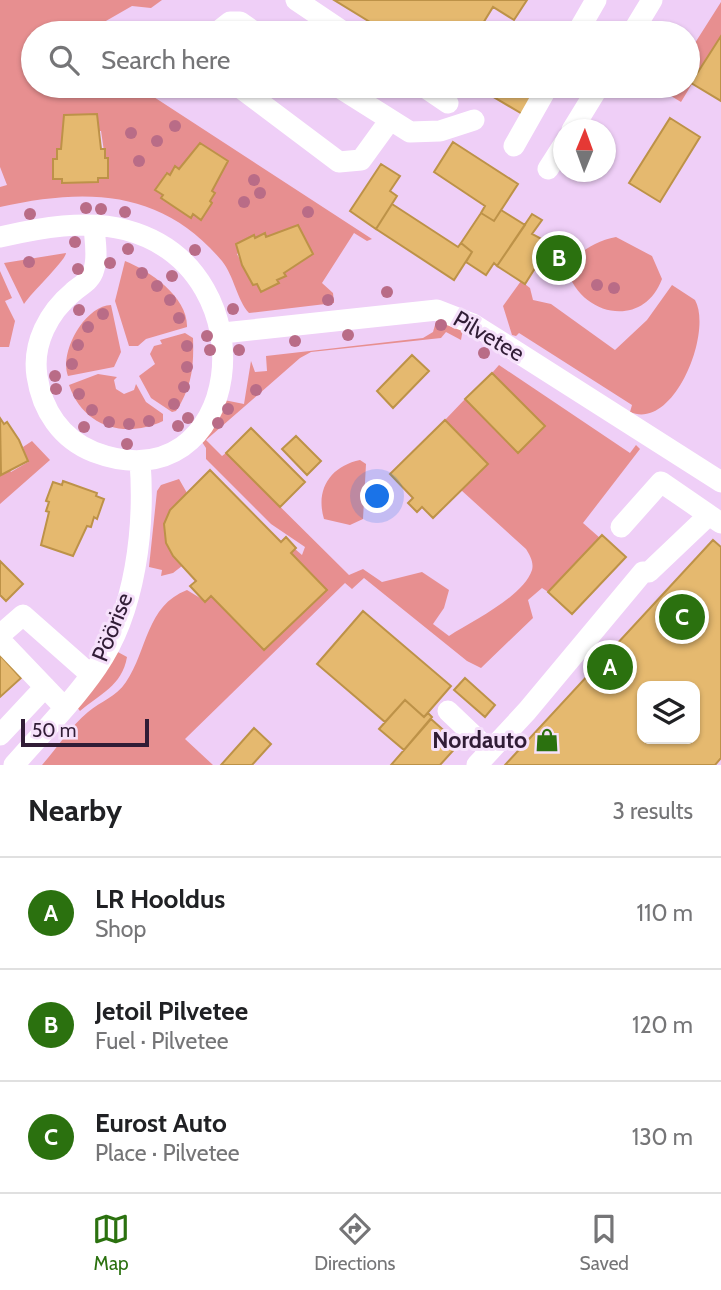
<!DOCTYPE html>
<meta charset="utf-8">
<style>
:root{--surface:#fff;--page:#f6f6f6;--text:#202124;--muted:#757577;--line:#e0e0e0;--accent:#2b710f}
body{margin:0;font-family:Cabin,sans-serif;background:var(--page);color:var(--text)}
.controls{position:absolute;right:21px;bottom:21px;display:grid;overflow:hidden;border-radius:14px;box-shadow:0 2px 5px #0004}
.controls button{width:63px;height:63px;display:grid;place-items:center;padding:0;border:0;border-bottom:2px solid var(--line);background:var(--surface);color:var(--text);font:35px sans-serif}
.compass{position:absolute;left:553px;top:119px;width:63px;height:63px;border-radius:50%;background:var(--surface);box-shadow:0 2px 5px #0004;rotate:1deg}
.scale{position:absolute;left:21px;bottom:18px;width:128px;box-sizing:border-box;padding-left:7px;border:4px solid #311d36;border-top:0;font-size:19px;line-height:24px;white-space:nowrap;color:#311d36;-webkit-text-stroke:5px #f6e1fb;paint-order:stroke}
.you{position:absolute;left:378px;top:497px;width:24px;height:24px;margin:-18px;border:5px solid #fff;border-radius:50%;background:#1a73e8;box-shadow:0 0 0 10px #1a73e833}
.badge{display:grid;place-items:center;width:46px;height:46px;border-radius:50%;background:var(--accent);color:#fff;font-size:23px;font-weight:700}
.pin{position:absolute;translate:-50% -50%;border:4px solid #fff;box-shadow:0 2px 7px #0006}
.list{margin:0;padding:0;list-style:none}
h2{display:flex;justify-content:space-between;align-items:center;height:91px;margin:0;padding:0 28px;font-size:30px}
h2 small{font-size:23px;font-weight:400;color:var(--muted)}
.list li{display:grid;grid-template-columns:46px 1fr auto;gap:21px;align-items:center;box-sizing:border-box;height:112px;padding:0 28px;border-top:2px solid var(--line)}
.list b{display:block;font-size:26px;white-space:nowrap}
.list p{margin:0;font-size:23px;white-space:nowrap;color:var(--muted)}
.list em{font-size:23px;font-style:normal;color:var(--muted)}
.icon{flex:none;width:38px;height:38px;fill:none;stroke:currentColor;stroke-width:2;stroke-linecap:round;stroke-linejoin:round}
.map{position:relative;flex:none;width:721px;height:765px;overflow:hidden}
.search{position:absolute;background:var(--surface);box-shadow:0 2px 5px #0004;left:21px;right:21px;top:21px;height:77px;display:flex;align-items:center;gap:18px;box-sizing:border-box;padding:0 24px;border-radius:38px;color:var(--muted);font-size:26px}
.sheet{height:427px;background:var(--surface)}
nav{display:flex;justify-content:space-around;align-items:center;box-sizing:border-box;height:98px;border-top:2px solid var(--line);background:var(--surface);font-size:19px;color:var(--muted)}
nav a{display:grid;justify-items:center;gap:4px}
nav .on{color:var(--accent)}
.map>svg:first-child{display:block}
.green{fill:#e78f90;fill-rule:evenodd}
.building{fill:#e5b96f;stroke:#bd9248;stroke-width:2;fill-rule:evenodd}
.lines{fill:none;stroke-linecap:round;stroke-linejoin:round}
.minor{stroke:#fff;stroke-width:21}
.tree{fill:#b96c87}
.labels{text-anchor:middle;stroke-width:6;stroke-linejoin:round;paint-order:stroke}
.street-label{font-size:23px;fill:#311d36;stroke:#f6e1fb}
.poi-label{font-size:23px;font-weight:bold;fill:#311d36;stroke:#f6e1fb;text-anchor:end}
</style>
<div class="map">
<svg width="721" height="765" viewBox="0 0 721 765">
<rect width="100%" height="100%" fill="#efcff7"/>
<path class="green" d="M0,0H162L151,8L132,6L85,33H33V86H137L372,239L367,241L354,233L322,283L333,293L334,303L249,313C237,300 234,276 222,261C161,189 87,188 0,207V187L7,185L0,167ZM64,115H97V131H101L105,158L98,182L63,183L62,179H53V159H57V149H61ZM200,143L227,161L212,191L215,193L210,201L212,203L201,219L193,214L190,217L161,198L163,195L156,190L166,173L170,175L175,167L179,169ZM297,225L313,254L284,273L286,276L277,280L278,283L261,292L257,284L253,285L237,254L240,252L236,244L253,235L255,238L264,233L266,237Z
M721,2V36L681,102L671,96L673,86H688V54Z
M616,237L652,256L662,279C643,330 580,316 567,269C578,252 595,241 616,237Z
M66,253C66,260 32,292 24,304L4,263Z
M125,261C150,271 188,297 187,327L146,339L138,346H129L115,301Z
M0,271L12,298L5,301L15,321L9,347H0Z
M521,281L530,288L533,300L551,304L615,350L647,320L672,285L695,300C713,332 674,431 630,412L632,405L519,333L516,336L512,335L503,306Z
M111,305L121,352L114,367L68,376C59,353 84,306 111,305Z
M437,318L463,329L461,340L446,332L441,338L311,352L300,358L206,440L222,456L226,453L349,575L363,569L382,582L422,572L449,590L444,608L433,624L449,636C472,621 523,597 532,570C534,563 530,555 526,549L461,490L488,464L445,420L465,399L518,453L545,427L492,373L499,365L630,453L636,445L640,449L583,523L600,538L548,592L542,588L528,600L533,618L481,668L467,661L364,578L352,589L345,583L185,739L213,765H42C57,748 71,726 88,712C101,701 116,697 126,682C148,649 146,606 187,590L205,601L211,596L327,590L291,553L295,549L302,555L305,547L271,524L206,459V448L200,439L224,400L244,404L251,361L255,372L267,371L266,356L423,338L433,332Z
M185,333L193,338C194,366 192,387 176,411L172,412L151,398L139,376L155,364L150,354L154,346L162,344L160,340Z
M98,374L117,377L114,380L116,389L124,394L134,390L136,384L146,402L163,414V421C125,439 83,427 69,385Z
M32,441L50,460L0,504V474L9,469L11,472L28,462L23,447Z
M360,460L366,464L363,519L350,525L324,519C315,489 331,466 360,460Z
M179,479L187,493C161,519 156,538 182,566L173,573L161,576L162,570L149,567L157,491L161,485Z
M116,651L127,657C122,686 100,694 80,711L76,706Z"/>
<path class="building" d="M334,0H527L514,20L493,7L477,33H388Z
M721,36V101L691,83Z
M475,86H542L524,115Z
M97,114L101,149H105V158H108V178H98V182L62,183V179H53V159H57V149H61L64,115Z
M670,118L700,137L660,202L629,183Z
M453,142L518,184L494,221L481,213L485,206L434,172Z
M200,143L228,161L212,191L215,193L210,201L212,203L201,220L193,214L191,218L161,198L163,195L155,190L167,173L170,175L175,166L179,169Z
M381,164L400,176L390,191L397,196L376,229L350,211Z
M392,204L458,247L461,243L472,252L454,280L376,229Z
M501,210L525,225L497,266L494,263L486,275L466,262L472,252L461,243L481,213L494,221Z
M532,214L542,220L532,234L575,257L567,269L544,254L525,284L497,266Z
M298,225L313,254L284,273L286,276L277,280L279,283L261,292L257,284L253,285L242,265L236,244L254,235L255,238L265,233L266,237Z
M412,355L429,371L393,408L377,391Z
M492,373L545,426L518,453L465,399Z
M0,418L4,424L7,422L19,440L28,461L1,475Z
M445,420L488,464L433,518L422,507L417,512L408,503L413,498L390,474Z
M251,428L305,482L280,507L226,453Z
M296,436L321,461L307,475L282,449Z
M210,470L281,542L286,537L296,548L291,553L327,590L264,650L211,596L205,602L190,586L196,581L173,556L166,543L164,524L170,510Z
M63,481L97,493L96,496L104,499L97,519L94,517L91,527L87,526L73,556L41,545L49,512L46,511L49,502L46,501L53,482L62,485Z
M602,535L626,557L572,614L548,592Z
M713,540L721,547V758L715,765H505ZM642,686H695V739H642Z
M0,561L23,584L6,601L0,595Z
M363,611L451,686L424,717L405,700L385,722L317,664Z
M0,655L21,678L0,697Z
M465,678L495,705L485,717L454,690Z
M405,700L424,717L428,713L432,717L404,750L379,729Z
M431,719L459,744L440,765H391Z
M254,728L271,744L252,765H221Z"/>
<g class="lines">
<path class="minor" d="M296,0L345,33
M216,33L230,22H240L256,33
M577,33L596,0
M632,33L652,0
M238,86L339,162L361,160L390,120
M337,86L410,132L440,131L474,120
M423,86L448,103
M572,130L599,86
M514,146L548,86
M548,169L564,144
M0,237C39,228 87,219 126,230C275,270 242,508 94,452C61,439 42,410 37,376C32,343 49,312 73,292C81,285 91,281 94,269C98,257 95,240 94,227
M223,333L437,310L473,324L721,482
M621,527L661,482L709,515
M0,635L23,615L91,675
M0,640L64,707
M448,711L490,751
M0,735L45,687
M14,765C42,733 73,702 97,667C136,611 145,527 140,461
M477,765L527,711L643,572H649L709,515L721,523"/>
</g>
<g class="tree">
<circle cx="175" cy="126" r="6"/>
<circle cx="131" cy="133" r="6"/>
<circle cx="157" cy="141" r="6"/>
<circle cx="139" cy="161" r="6"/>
<circle cx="254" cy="180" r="6"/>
<circle cx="260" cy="193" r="6"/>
<circle cx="244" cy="202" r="6"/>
<circle cx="86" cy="208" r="6"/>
<circle cx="101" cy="209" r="6"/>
<circle cx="125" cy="212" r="6"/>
<circle cx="308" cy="212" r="6"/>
<circle cx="30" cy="214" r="6"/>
<circle cx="75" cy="242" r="6"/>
<circle cx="128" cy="249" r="6"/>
<circle cx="195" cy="250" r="6"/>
<circle cx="29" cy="262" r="6"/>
<circle cx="110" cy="263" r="6"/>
<circle cx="78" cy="269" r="6"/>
<circle cx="142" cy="273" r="6"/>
<circle cx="172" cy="276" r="6"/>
<circle cx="597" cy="285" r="6"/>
<circle cx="157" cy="286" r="6"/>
<circle cx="614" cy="288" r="6"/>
<circle cx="387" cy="292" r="6"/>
<circle cx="170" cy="300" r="6"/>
<circle cx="328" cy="300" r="6"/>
<circle cx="233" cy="309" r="6"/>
<circle cx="79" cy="310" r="6"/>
<circle cx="103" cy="314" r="6"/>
<circle cx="179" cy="318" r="6"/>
<circle cx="441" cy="325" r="6"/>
<circle cx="88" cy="327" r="6"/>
<circle cx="348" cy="335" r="6"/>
<circle cx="207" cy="336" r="6"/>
<circle cx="295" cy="341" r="6"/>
<circle cx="78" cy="345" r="6"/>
<circle cx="187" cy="346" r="6"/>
<circle cx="210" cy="350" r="6"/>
<circle cx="239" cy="350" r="6"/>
<circle cx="484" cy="353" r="6"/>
<circle cx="72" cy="364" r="6"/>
<circle cx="187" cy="367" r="6"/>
<circle cx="55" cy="376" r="6"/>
<circle cx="184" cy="387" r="6"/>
<circle cx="56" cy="389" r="6"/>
<circle cx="256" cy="390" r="6"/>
<circle cx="79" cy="394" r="6"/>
<circle cx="174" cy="404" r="6"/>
<circle cx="228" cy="409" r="6"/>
<circle cx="92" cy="410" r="6"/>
<circle cx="188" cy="418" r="6"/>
<circle cx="149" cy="421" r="6"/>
<circle cx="109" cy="422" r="6"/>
<circle cx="218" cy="423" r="6"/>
<circle cx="129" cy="424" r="6"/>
<circle cx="178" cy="426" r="6"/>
<circle cx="84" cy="427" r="6"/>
<circle cx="127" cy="444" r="6"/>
</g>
<defs>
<g id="shop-bare" transform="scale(1.89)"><path d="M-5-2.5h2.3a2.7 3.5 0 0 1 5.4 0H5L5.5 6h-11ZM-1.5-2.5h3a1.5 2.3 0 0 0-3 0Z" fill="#2b710f" stroke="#f6e1fb" stroke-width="2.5" paint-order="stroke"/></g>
</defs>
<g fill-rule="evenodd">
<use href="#shop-bare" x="547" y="740"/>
</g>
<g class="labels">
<g class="street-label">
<text transform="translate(489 336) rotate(30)" y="8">Pilvetee</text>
<text transform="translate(112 627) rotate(-68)" y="8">Pöörise</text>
</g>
<g class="poi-label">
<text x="527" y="748">Nordauto</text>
</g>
</g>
</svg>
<div class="controls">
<button><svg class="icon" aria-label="layers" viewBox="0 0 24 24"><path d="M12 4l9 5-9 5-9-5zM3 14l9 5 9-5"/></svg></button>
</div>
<svg class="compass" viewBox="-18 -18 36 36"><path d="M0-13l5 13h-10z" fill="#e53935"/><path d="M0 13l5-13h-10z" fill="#757577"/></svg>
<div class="scale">50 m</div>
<div class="you"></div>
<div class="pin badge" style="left:610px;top:667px">A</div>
<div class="pin badge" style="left:559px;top:258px">B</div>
<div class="pin badge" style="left:682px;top:617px">C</div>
<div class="search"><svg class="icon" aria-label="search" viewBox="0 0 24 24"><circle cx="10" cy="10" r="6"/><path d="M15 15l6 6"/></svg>Search here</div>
</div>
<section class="sheet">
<h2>Nearby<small>3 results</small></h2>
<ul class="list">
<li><span class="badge">A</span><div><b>LR Hooldus</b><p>Shop</p></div><em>110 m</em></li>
<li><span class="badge">B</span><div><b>Jetoil Pilvetee</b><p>Fuel · Pilvetee</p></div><em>120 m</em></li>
<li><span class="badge">C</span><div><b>Eurost Auto</b><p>Place · Pilvetee</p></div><em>130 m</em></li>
</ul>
</section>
<nav>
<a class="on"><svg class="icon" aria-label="map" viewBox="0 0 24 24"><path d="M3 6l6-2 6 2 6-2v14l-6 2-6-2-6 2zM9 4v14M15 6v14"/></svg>Map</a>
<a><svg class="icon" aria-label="directions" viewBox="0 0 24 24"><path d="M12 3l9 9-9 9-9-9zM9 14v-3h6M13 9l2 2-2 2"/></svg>Directions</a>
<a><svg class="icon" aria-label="saved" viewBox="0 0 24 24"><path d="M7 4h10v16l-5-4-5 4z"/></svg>Saved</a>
</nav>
